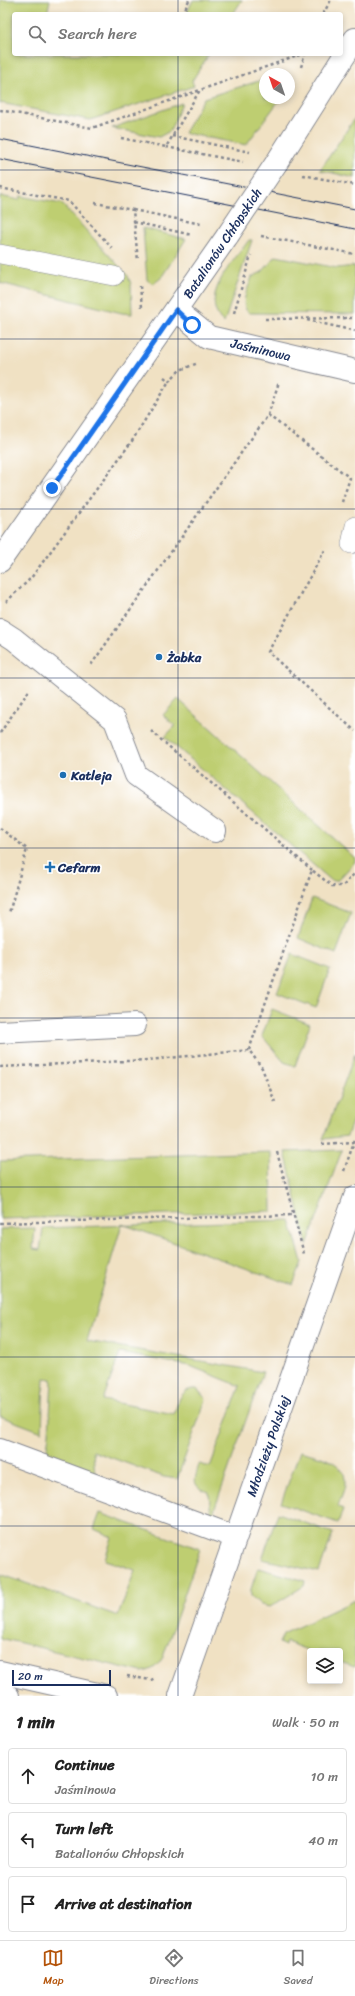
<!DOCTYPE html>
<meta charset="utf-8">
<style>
:root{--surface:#fff;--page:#f6f6f6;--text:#222;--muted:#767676;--line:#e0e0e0;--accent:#b45309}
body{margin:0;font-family:Sriracha,sans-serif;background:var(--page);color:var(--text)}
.controls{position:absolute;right:12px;bottom:12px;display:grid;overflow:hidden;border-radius:4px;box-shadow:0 2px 6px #0003}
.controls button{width:36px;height:36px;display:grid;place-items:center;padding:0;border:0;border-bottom:1px solid var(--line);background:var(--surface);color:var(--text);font:20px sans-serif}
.compass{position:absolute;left:259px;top:68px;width:36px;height:36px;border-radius:50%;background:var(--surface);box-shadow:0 2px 6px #0003;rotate:320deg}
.scale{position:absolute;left:12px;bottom:10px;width:99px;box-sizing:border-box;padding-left:4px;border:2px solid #1b2f5e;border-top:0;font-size:11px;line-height:14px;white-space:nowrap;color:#1b2f5e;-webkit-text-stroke:3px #fff;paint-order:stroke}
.stop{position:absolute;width:12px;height:12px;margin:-9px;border:3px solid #1a73e8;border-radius:50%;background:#fff}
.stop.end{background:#1a73e8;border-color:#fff;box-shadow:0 1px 4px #0008}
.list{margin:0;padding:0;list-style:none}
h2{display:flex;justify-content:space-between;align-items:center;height:52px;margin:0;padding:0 16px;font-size:17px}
h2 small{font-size:13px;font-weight:400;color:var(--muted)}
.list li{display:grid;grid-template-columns:26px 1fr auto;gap:12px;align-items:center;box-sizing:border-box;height:56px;margin:0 8px 8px;padding:0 8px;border:1px solid var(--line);border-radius:4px}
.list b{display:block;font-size:15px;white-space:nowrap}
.list p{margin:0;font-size:13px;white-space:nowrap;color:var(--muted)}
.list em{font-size:13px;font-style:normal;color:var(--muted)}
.icon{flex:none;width:22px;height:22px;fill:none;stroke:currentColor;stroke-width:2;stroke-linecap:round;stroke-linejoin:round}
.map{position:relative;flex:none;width:355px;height:1696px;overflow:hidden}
.search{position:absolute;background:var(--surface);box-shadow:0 2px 6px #0003;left:12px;right:12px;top:12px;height:44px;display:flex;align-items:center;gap:10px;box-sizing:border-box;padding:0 14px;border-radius:4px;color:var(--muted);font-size:15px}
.sheet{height:244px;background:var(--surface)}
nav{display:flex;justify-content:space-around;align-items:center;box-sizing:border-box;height:56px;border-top:1px solid var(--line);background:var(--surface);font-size:11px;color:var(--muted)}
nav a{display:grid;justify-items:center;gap:2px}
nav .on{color:var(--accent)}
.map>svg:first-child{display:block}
.green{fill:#bece71;stroke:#6c7e68}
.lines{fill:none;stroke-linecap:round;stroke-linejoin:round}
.service-casing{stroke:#868890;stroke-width:20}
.minor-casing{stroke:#868890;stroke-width:24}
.tertiary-casing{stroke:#868890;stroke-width:24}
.path{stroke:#868890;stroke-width:2.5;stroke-dasharray:3 3;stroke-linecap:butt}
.service{stroke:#fff;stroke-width:19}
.minor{stroke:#fff;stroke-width:22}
.tertiary{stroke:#fff;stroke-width:22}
.tram{stroke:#1b2f5e;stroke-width:1}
.tertiary-bridge-casing{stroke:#868890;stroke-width:24;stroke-linecap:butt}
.tertiary-bridge{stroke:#fff;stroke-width:22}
.route{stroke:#1a73e8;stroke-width:5}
.grid{fill:none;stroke:#1b2f5e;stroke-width:1;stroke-opacity:0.55}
.poi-dot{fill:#1f6fb2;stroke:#fff;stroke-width:1.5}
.labels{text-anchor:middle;stroke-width:3.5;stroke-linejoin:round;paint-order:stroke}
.street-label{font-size:13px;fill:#1b2f5e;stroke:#fff}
.poi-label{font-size:13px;font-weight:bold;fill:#1b2f5e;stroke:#fff;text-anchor:start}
</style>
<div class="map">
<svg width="355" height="1696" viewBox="0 0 355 1696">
<rect width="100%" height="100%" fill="#fff"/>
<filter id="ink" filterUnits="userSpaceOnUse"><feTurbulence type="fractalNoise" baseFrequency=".025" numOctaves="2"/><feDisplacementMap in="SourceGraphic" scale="8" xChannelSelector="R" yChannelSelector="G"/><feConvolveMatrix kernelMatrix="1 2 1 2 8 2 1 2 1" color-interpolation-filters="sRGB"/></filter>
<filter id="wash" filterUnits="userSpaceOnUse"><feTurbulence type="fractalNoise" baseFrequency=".012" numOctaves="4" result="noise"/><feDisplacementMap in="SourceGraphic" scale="16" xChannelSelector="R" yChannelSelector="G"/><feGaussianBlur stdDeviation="0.9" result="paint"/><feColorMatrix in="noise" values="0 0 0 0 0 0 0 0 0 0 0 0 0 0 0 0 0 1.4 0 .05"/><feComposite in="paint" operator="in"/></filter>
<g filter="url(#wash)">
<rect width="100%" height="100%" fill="#f0e1c3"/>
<path class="green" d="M0,0H50L47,14H14V54H209L192,81L194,86L90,120L0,103Z
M193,0H242L233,14H186Z
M265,79V98H281L246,145L184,133L204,98Z
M182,103L170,131L159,137L112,128Z
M355,118V178L320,170Z
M0,196L19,200L20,196L62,204L128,276L131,284L132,314L122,313L0,283Z
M143,228L186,239L161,278L153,284L147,280Z
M249,240H252L224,323C197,298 233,262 249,240Z
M276,256L337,268L355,266V314L249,313C238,305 249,287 252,277L262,272Z
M178,699L355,858V862L338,880L332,881L165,737L175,726L163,715Z
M312,898L351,913L336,954L298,938Z
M292,954L330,969L316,1008L277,993Z
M272,1009L310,1024L295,1066L284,1062L262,1036Z
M355,1054V1114L347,1136L323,1139Z
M342,1150L307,1245L285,1152Z
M271,1152L272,1211L0,1219V1161Z
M290,1220L302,1262L293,1285L122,1224L87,1341L263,1372L211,1519L209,1492C190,1486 195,1480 199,1464L210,1467L240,1386L190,1366L120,1353L103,1400L174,1414C179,1400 181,1388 197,1389L206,1399L177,1479L164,1477L93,1451L95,1475L50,1459L47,1456V1449L49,1434L52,1379L44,1378L42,1432L0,1416V1229L35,1228L33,1249L40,1250L43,1228Z
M300,1451C316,1456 347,1460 345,1483C345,1491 340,1499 338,1507L343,1509L338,1523L281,1503Z
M100,1513L200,1549L163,1657C157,1667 153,1670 142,1672L0,1638V1574L118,1616L135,1570L105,1560L112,1537L94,1529Z
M278,1513L333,1533L319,1572L262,1559Z
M258,1568L305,1581L304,1586L270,1607L261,1605L251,1596V1589Z
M355,1600V1667L340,1662V1651H310L286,1642L285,1646L279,1643L283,1634Z"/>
</g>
<g filter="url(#ink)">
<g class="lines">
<g class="service-casing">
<path id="service" d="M0,254L114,276
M351,544L355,526"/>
</g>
<g class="minor-casing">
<g id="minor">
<path id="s1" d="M176,310L209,337L355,371"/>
<path d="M0,630L14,639L115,720L136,775L215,831"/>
<path d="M0,1032L135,1025"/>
<path d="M0,1450L235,1537"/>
<path id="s2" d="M180,1696L355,1197"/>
</g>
</g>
<g class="tertiary-casing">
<path id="tertiary" d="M277,162L355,39
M0,561L228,235
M0,1672L106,1696
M0,1691L8,1696"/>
</g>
<path class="path" d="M183,14L189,0
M323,14L331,0
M301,67L305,54
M0,110L92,128L303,54
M172,136L250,152
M121,138L166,147L200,90
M166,147L243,162
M303,175L355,185
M0,188L69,201L112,248
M95,203L133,210L138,261
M133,210L201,224
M134,222L192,235
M261,236L355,254
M140,286L142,307
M234,313L251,255
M265,319L355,318
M307,320L355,331
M164,377L169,381L180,370L198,363
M268,415L350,478L342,502
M325,550L268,652L355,731
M6,602L31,578L132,441L169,381
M91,665L268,415L279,382
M151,731L312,870
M0,733L30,689
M0,828L27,849L9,913
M249,1050L312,870L332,886H343L355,873
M0,1067L148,1060L249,1050L262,1068L275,1102
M322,1144L354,1142
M277,1152L304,1254
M344,1171L355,1139
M0,1223L293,1215
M127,1676L151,1680L155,1678"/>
<use href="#service" class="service"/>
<use href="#minor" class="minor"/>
<use href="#tertiary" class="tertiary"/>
<path class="tram" d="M0,139L355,209
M0,159L355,229"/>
<g class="tertiary-bridge-casing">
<path id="tertiary-bridge" d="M228,235L277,162"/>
</g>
<use href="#tertiary-bridge" class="tertiary-bridge"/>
</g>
</g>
<g class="lines" filter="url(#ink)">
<path class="route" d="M52,488L176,310L192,325"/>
</g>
<path class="grid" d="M178,0V14M178,54V1696M0,170H355M0,339H355M0,509H355M0,678H355M0,848H355M0,1018H355M0,1187H355M0,1357H355M0,1526H355"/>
<g class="poi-dot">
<circle cx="159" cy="657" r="4"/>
<circle cx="63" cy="775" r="4"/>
<path d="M48 861h4v4h4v4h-4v4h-4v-4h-4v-4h4z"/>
</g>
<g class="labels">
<g class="street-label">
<text transform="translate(222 243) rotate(-56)" y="5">Batalionów Chłopskich</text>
<text dy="5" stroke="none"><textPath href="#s1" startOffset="96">Jaśminowa</textPath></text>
<text dy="5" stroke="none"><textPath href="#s2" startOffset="265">Młodzieży Polskiej</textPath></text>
</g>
<g class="poi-label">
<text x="167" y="662">Żabka</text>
<text x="71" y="780">Katleja</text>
<text x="58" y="872">Cefarm</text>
</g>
</g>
</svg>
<div class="controls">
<button><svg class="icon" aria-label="layers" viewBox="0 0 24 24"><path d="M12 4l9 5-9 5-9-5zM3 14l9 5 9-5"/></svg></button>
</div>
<svg class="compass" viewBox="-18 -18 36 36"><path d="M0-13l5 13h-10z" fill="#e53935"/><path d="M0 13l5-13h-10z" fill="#767676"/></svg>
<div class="scale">20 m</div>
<div class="stop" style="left:192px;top:325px"></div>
<div class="stop end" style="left:52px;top:488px"></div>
<div class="search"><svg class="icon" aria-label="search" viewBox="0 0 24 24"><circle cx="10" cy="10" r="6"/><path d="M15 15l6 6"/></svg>Search here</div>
</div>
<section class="sheet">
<h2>1 min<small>Walk · 50 m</small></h2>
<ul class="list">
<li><svg class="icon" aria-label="ahead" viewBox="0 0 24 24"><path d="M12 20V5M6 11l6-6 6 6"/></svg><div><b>Continue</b><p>Jaśminowa</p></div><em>10 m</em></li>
<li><svg class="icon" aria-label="left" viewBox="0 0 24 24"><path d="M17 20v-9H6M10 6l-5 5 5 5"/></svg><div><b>Turn left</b><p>Batalionów Chłopskich</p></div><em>40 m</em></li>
<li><svg class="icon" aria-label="arrive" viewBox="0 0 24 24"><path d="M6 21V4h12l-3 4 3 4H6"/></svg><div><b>Arrive at destination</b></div></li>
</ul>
</section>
<nav>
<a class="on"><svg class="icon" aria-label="map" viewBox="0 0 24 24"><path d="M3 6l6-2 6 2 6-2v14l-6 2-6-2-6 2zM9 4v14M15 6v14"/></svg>Map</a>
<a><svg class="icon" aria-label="directions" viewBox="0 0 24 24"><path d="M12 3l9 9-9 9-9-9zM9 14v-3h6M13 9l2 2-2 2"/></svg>Directions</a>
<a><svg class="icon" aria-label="saved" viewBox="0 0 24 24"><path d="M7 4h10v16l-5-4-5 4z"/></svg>Saved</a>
</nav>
